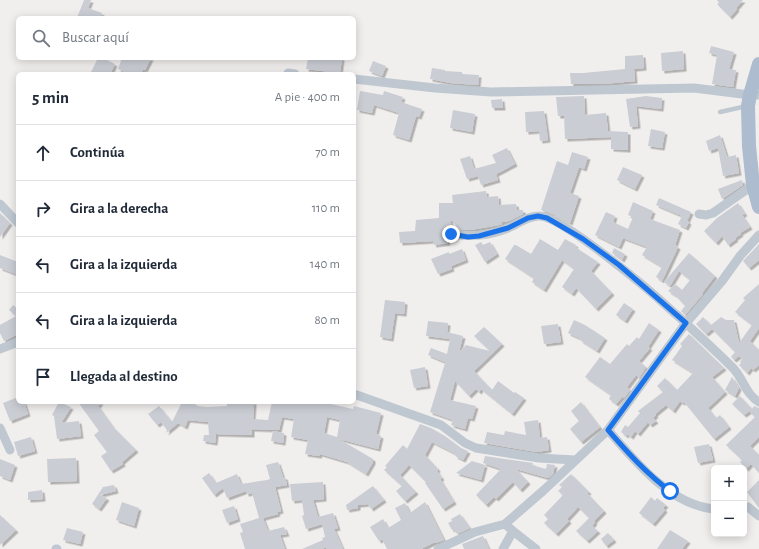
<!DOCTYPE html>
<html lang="es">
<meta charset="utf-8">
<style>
:root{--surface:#fff;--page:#f2f2f3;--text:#1f2937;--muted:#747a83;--line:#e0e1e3}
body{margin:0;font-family:"Alegreya Sans",sans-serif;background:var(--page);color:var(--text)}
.controls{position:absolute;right:12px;bottom:12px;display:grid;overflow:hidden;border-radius:6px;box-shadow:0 2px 10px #0003}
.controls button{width:36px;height:36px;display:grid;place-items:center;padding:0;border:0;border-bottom:1px solid var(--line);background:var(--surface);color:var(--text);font:20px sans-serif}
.stop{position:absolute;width:12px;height:12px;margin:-9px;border:3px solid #1a73e8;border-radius:50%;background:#fff}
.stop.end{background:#1a73e8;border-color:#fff;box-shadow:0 1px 4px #0008}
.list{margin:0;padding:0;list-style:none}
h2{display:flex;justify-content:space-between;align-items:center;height:52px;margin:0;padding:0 16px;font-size:17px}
h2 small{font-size:13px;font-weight:400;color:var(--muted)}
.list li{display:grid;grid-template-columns:26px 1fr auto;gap:12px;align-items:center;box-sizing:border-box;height:56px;padding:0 16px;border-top:1px solid var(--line)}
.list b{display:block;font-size:15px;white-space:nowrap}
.list em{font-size:13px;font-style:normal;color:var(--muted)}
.icon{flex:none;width:22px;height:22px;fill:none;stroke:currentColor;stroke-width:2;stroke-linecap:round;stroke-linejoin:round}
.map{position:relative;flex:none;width:759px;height:549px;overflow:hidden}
.search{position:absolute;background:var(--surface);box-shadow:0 2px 10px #0003;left:16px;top:16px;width:340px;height:44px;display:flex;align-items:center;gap:10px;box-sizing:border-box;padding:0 14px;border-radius:6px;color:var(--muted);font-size:15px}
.panel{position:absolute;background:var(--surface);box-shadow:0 2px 10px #0003;left:16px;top:72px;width:340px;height:332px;border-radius:6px}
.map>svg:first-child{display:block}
.building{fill:#cacdd4;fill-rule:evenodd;filter:url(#shadow)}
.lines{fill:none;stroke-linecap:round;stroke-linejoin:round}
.service{stroke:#bfc8d1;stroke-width:4.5}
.minor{stroke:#bfc8d1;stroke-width:9}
.primary{stroke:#adbcce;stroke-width:14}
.route{stroke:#1a73e8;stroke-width:5}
</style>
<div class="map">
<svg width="759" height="549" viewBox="0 0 759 549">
<defs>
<filter id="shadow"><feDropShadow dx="2.5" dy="2.5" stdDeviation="0" flood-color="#0004"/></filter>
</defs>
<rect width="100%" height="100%" fill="#f1efee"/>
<path class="building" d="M84,0H91L88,8L102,13L100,18H77Z
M717,0H743L736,8L737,9L730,17L717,4L719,3Z
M711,46L734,52L729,69L736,70L733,87L712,84L717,55L709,53Z
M683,51L684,69L662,71L661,53Z
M643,55L644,68L634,69L635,81L603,84H571L570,73H583L625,69V56Z
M98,58H103L115,64L110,74H96L91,72Z
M122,58H151L145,70L143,69L141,74H130L118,69Z
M308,58H342L340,73L306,69Z
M373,61L386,66L382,76L369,71Z
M432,68L445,70V71L462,72V74L479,75L478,85L451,83L430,79Z
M360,91L383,95L384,91L403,97L401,102L422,109L419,117L416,116L409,140L393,135L399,113L374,105L372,113L357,110Z
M584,96L585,115L606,113L608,131L628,132V150L611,149V137L565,139L564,116H558L556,97Z
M646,96L662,98L661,109L636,106L638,126L630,127L626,99Z
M502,99L503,108H492L491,100Z
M453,110L475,114L472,132L450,128Z
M544,111L548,140L540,141L539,131L526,132L525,112Z
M651,129L665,132L662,148L648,146Z
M720,135L727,157L736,155L739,173L723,176L718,148L709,151L706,141Z
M507,148L515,164L496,174L498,180L481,185L478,176L467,179L460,159L470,156L474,169L496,163L492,155Z
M572,152L588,157L584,169L579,167L570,193L579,196L570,223L553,214L541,210L557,161L568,165Z
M623,167L642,175L635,189L617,180Z
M742,180L743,185L722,199L718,189Z
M486,191L487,197L498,196L499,205L516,204L517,210H523V214L509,221L502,222V224L499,225L470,230L458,229L452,220L450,221L453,228L448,229L445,233L448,243L434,245L433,241L400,243L399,232L415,231L416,220L439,218V203H453L452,195Z
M659,198L691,212L687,221L689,222L686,228L678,224L682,216L656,205Z
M633,202L653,211L650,219L680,230L675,245L678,247L662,281L656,277L662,267L642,255L647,247L623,238L619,247L595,235L606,212L615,216L613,222L628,229L633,217L628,215Z
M738,203L745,214L742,215L750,227L740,233L741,234L735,238L736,239L728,245L722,236L716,243L704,231L717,218Z
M0,213L10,223L0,237Z
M540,239L558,250L565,239L576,245L575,247L598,262L591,271L612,293L596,309L576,288L572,294L562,287L574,269L562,260L544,290L532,282L534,278L505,259L514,245H516L531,254Z
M481,242L483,245L490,242L497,254L485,262L475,245Z
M759,244V260L749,268L743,261Z
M614,248L625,254L622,260L612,253Z
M462,249L466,260L451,266L452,269L438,274L431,259L449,252V254Z
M689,253L715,276L702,293L703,294L685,315L681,311L685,306L676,296L668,291L675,284L682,290L690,280L679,271L670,286L664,282Z
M0,255L18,262V275L0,268Z
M759,284V328L750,341L759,350V365L753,370L751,368L747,373L739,365L741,363L740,362L742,359L739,356L734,360L731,357L735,352L712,329L706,334L696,324L703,317L711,325L721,317L726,320H734L739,343L752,325L735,312L745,300L743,298Z
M385,300L405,302L404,314L395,313L391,339L380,337Z
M624,303L633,309L625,321L616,315Z
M13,305L18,309V334L4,341L0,333V325L16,316L9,310Z
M574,320L585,325L605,338L597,351L580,340L581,339L568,333Z
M428,321L448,323L447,332L463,336L459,352L466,345L490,351L474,336L484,327L502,344L474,371L492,390L498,381L514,393L515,392L524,398L512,414L481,389L479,392L476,389L469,396L455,381L450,400L476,406L472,419L468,418L465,429L451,425L453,420L430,412L445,363H447L428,355L431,348L447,354L450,339L426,336Z
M649,323L659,330L648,347L650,348L639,361L646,367L639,378L636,375L627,387L630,390L624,398L623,396L616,404L609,399L611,395L585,377L600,357L610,364L627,344L629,346L637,337L639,339Z
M558,324L561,342L544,344L541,326Z
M689,334L724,368L712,377L725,392L708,408L716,418L720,415L729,427L714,439L684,402L682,403L680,401L673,411L666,405L655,414L656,415L653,418L656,421L650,425L648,422L638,434L635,431L631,437L627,434L626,436L621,432L625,425L628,427L640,413L638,411L663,392L657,386L665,378L677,390L693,373L672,360L682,346L680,344Z
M425,367L428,386L414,388L410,370Z
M732,377L739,388L735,396L725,390Z
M740,396L752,409L754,406L759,408V437L750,446L759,455V473L751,464L746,469L740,462L742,460L726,445L755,417L749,411L751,410L744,415L732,404Z
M18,397V402H24L28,414L10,421L3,403Z
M59,402L71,407L61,423L79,421L81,436L57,439L54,416L52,415Z
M78,402H101L98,406L113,427L136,450L122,462L123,464L111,471L101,456L107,452L94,435L99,431Z
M182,402H191L198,406L207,407L227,406V402H254L253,419L268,420L272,402H322L353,409L354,406L381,413L376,434L381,436L378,449L339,439L373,459V462L366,474L347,462L320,454L319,456L305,454L308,440L291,437L294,419L282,417L279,430L252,429V435L216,434L215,443L203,441L204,435H209L208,422L188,420L185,427L178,423L166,433L167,430L161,422L157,425L148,414L159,406L172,422ZM327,417L340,420L337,437L324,433Z
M581,402L600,427L581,442L570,429L579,421L571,411Z
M538,420L540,438L547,437L549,450L537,452L484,443L487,432L504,435L505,431L526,435L524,422Z
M420,424L431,428L445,436L461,448L468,451L463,460L455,456L456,454L432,442L425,455L438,469L437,471L442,478L440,479L454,502L443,509L425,483L426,482L409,465L400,475L416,492L405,501L396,491L402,486L384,470L387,467L385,466L403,445L407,449Z
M273,431L284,433L283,443L271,441Z
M31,437L35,451L18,456L14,442Z
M709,444L713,460L698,463L694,447Z
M485,456L533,463L532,465L546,469L547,464L555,465L553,474L548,478L516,469L528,482L520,490L513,482L496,499L494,497L486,505L476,495L501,469L483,463Z
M76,458L77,481L48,482L47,459Z
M0,459L15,465L10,480L0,476Z
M472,461L485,465L481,480L456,473Z
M278,462L283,477H285L287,485L275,487L281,511L277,512L278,514L263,518L268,531L284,527L287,534L280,535L285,549H245L240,533L243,532L240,524L259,518L252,493L246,494V491L227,498L223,488L214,495L202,478L209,473L216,483L237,474L241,484L267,480L270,479L266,465Z
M571,474L589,492L587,493L604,511L594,521L595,522L592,526L598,531L587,541L576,531L589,518L578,507L567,519L569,521L556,534L544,523L548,519L544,515L563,495L558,491L562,487L559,485Z
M759,480V508L747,492Z
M323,482L324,499L313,500L318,517L333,513L338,528L334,529L343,549H327L326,547L322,549H302L323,540L322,538L325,537L322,524L306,529L302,516L304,515L302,500L292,501L290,484Z
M114,485L116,491L100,495L107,498L99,509L92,504L103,487Z
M373,486L384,500L371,509L368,504L358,505V508L347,510L346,505Z
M42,490L43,499L28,500V492Z
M651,497L655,501L657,498L666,505L663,508L665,510L653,524L639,513Z
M122,502L139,508L134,526L116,520Z
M425,502L444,540L436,543L435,542L421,549H387L382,539L379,541L370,527L383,519L388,528L401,520L395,508L405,503L410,513Z
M234,506L238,519L227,523L222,510Z
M460,514L470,528L457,534L454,529L452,530L448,523L452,521L451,519Z
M0,515L16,530L0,545Z
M67,528L83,532L80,544L63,540Z
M670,530L688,541L682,549H657Z
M608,533L614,540L606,546L601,539Z
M483,536L489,549H464L462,544Z"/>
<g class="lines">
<path class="service" d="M720,112L747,106"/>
<path class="minor" d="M288,73L295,74
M354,79L435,88L491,92L694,88L750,95H759
M0,204L18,223
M699,214L706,215L713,213L753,185
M451,234C472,237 488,236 508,228C518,224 527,216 539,216C561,215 653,293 672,311L678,316C696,333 715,350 733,368C743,378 746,395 759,402
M0,349L18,342
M354,394L441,425L465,443L476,448L539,458L575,460
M0,428L10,450
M608,430C635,461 670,505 714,509
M744,506L748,507L759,516
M505,524L513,531L536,549
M56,549H57
M438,549L475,532L505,524L544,490L608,430L686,323L722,281L740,256L759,235
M503,549L513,531"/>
<path class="primary" d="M759,64L750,95L748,106L749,146L753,185L759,207"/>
</g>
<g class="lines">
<path class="route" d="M451,234L468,237L479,236L508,228L528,218L538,216L547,218L583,239L619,265L686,323L608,430C628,453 646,473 670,491"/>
</g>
</svg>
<div class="controls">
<button>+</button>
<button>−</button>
</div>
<div class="stop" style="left:670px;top:491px"></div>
<div class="stop end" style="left:451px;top:234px"></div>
<div class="search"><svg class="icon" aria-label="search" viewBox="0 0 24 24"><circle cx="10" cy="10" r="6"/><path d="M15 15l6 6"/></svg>Buscar aquí</div>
<section class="panel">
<h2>5 min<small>A pie · 400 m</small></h2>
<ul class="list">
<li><svg class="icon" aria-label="ahead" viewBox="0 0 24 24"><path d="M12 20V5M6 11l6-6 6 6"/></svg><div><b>Continúa</b></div><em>70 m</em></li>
<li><svg class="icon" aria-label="right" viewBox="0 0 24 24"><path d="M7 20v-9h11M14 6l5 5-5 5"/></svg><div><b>Gira a la derecha</b></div><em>110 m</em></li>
<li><svg class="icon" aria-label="left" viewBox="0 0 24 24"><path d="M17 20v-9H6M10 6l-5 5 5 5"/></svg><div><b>Gira a la izquierda</b></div><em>140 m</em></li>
<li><svg class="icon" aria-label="left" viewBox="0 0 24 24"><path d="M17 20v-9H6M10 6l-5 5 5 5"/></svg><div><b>Gira a la izquierda</b></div><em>80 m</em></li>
<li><svg class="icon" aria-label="arrive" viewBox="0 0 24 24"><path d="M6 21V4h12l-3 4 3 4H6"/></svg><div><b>Llegada al destino</b></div></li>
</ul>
</section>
</div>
